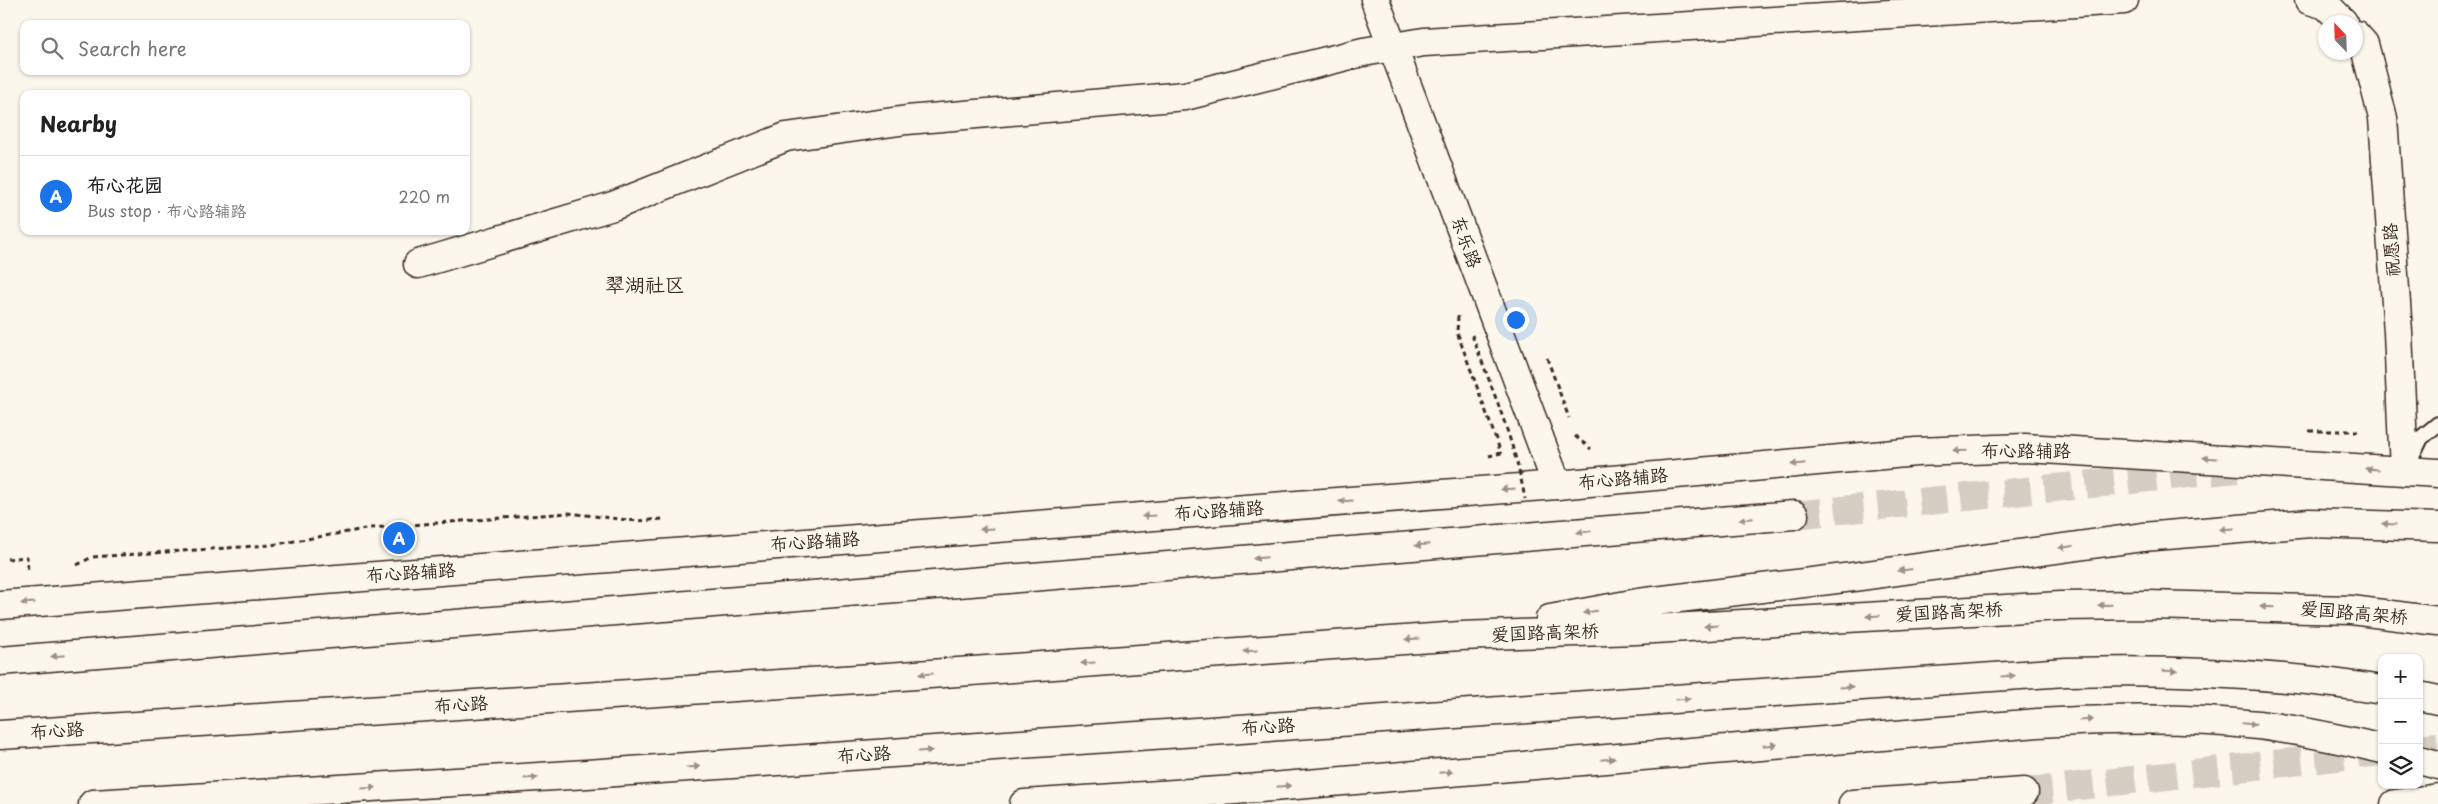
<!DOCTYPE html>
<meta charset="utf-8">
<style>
:root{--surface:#fff;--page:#f6f6f6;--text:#222;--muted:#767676;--line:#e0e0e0;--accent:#1a73e8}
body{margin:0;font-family:"Playpen Sans","LXGW WenKai TC",sans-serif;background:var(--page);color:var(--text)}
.controls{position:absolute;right:15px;bottom:15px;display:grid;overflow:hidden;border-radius:10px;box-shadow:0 1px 4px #0004}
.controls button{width:45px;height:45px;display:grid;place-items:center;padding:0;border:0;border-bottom:1px solid var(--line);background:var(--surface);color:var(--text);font:25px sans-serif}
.compass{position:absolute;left:2318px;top:15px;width:45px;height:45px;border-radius:50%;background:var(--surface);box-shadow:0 1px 4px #0004;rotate:337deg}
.you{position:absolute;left:1515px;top:319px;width:18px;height:18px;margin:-12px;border:4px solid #fff;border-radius:50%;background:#1a73e8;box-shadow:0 0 0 8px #1a73e833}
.badge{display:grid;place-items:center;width:32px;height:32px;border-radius:50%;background:var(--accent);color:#fff;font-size:16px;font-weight:700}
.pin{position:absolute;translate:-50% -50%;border:2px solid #fff;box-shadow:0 1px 5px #0006}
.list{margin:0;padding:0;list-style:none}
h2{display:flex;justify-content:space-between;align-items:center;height:65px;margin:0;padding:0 20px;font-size:21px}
h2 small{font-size:16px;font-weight:400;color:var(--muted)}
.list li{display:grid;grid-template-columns:32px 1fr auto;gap:15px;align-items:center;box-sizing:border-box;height:80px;padding:0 20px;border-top:1px solid var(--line)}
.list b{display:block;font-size:19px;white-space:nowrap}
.list p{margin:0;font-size:16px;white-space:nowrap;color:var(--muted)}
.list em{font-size:16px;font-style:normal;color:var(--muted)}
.icon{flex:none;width:28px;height:28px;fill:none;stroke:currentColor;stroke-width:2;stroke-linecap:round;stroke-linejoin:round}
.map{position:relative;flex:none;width:2438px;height:804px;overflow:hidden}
.search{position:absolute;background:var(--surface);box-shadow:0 1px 4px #0004;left:20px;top:20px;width:450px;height:55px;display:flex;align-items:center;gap:12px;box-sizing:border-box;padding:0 18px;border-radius:10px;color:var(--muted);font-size:19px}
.panel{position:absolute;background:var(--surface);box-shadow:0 1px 4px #0004;left:20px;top:90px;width:450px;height:145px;border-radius:10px}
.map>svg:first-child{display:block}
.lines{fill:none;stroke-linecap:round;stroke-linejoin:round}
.motorway-tunnel{stroke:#d5cec3;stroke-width:28;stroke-dasharray:28 14;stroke-linecap:butt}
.service-casing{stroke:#3b2a1e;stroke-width:18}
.minor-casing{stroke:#3b2a1e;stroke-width:31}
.tertiary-casing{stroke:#3b2a1e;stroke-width:31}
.trunk-casing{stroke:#3b2a1e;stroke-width:31}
.motorway-casing{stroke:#3b2a1e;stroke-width:31}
.path{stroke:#3b2a1e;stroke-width:3;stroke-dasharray:5 4;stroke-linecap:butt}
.service{stroke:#fbf7ec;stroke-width:14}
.minor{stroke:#fbf7ec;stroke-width:28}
.tertiary{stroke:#fbf7ec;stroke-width:28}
.trunk{stroke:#fbf7ec;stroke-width:28}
.motorway{stroke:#fbf7ec;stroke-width:28}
.path-bridge{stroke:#3b2a1e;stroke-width:3;stroke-dasharray:5 4;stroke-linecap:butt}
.oneway{fill:#9b9085}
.labels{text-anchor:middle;stroke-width:4;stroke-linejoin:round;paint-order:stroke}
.street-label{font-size:18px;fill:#3b2a1e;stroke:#fbf7ec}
.quarter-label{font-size:20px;fill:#3b2a1e;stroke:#fbf7ec}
</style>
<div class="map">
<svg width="2438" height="804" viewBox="0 0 2438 804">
<rect width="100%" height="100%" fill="#fbf7ec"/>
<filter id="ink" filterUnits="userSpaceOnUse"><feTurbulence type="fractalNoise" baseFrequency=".02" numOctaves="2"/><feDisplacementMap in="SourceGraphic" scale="10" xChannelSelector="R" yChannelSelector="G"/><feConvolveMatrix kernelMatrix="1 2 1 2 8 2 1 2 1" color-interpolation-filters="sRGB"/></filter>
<g filter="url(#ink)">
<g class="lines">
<path class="motorway-tunnel" d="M1794,515L2237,469
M2419,748L2438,746
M2024,792L2382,752"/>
<g class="service-casing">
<path id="service" d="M2409,463L2421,438L2438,424"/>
</g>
<g class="minor-casing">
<path id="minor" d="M2309,0L2326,5L2343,22
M2356,35L2364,44L2383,118L2398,332L2404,471
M418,264L613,206L786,137L907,120L1185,96L1363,52L1424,42L2124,0"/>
</g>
<g class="tertiary-casing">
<path id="tertiary" d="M1375,0L1557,485"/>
</g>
<g class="trunk-casing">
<path id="trunk" d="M0,605L1557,485L1916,452L2025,448L2438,473
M1550,619L1638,603L1853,577L2143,537L2310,523L2438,527
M2419,696L2438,700
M0,735L888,677L1460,636L1636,630L2060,606L2147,605L2351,610L2438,621
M2419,760L2438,765
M93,804L587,774L2066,672C2172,669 2277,673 2382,690
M1024,804L1235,790L2038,723C2111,719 2185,717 2258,725C2300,730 2341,739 2382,749
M2395,804L2438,798"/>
</g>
<g class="motorway-casing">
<path id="motorway" d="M0,661L1794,515
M1853,804L2024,792"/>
</g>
<path class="path" d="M1458,316L1457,332L1501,453L1489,456
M1547,358L1569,418
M2309,431H2358
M1575,436L1591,449
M7,559L27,557L28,572
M77,565L92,557L271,545L371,528L568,513L637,521L663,519"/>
<use href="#service" class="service"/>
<use href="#minor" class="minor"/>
<use href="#tertiary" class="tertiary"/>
<use href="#trunk" class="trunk"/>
<use href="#motorway" class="motorway"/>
<path class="path-bridge" d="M1472,335C1492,389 1515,442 1525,499"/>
</g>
<defs><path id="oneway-solid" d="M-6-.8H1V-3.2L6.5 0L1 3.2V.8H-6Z" transform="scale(1.25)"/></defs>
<g class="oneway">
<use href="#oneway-solid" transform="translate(1960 451) rotate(178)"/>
<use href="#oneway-solid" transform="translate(2210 458) rotate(-176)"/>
<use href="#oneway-solid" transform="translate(1798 464) rotate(174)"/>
<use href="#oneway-solid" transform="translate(2372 469) rotate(-176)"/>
<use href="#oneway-solid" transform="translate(1508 489) rotate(176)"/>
<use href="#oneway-solid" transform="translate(1346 501) rotate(176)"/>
<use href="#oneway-solid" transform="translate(1149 516) rotate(176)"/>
<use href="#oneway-solid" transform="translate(1746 519) rotate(175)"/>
<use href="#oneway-solid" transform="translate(2389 524) rotate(-177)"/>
<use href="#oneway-solid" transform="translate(987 529) rotate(176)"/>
<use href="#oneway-solid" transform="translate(2227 529) rotate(176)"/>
<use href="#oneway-solid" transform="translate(1584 532) rotate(175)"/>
<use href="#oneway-solid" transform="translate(1422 545) rotate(175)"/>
<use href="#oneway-solid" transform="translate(2066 547) rotate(173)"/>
<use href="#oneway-solid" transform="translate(1260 558) rotate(175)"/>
<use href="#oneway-solid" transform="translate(1905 570) rotate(172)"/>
<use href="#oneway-solid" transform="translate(28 603) rotate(176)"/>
<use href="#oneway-solid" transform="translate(2105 605) rotate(179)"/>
<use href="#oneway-solid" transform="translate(2267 607) rotate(-178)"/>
<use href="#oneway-solid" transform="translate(1590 612) rotate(169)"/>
<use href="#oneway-solid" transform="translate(1873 616) rotate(177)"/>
<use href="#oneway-solid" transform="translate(1711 626) rotate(177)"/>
<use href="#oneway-solid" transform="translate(1412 639) rotate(176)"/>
<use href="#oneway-solid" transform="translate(1250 651) rotate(176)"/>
<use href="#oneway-solid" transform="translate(58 656) rotate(175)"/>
<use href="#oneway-solid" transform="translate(1088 663) rotate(176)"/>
<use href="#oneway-solid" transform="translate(2170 671) rotate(1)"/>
<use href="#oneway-solid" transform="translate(926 674) rotate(176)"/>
<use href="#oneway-solid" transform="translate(2008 676) rotate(-4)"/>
<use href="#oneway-solid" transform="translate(1846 687) rotate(-4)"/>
<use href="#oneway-solid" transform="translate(1683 699) rotate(-4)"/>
<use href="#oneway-solid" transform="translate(2086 720) rotate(-3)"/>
<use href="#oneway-solid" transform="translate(2249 724) rotate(5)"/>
<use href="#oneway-solid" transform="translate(1770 745) rotate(-5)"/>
<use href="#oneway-solid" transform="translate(925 751) rotate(-4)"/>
<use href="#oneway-solid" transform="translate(1608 759) rotate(-5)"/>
<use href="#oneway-solid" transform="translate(693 767) rotate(-4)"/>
<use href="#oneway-solid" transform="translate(1446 772) rotate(-5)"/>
<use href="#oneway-solid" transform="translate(531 778) rotate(-3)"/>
<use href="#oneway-solid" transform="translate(1284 786) rotate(-5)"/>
<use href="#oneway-solid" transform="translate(369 788) rotate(-3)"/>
</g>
</g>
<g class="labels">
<g class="street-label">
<text transform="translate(1466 242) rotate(70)" y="6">东乐路</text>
<text transform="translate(2392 250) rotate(-94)" y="6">祝愿路</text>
<text x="2026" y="457">布心路辅路</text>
<text transform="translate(1623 479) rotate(-5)" y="6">布心路辅路</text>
<text transform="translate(1219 511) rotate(-4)" y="6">布心路辅路</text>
<text transform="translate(815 542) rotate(-4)" y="6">布心路辅路</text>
<text transform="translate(411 573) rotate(-4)" y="6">布心路辅路</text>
<text transform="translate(1949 612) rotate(-3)" y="6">爱国路高架桥</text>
<text transform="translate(2354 613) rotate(5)" y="6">爱国路高架桥</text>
<text transform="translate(1545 633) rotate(-2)" y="6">爱国路高架桥</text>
<text transform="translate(461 705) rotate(-4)" y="6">布心路</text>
<text transform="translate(1268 727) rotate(-4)" y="6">布心路</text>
<text transform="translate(57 731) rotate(-4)" y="6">布心路</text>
<text transform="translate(864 755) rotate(-4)" y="6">布心路</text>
</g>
<g class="quarter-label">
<text x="645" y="292">翠湖社区</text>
</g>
</g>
</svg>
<div class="controls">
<button>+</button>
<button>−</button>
<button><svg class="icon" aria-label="layers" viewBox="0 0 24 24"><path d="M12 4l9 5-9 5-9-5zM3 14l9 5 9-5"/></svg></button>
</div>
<svg class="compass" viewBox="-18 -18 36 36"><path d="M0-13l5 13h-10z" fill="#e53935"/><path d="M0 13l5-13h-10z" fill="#767676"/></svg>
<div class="you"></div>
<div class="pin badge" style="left:399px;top:538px">A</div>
<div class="search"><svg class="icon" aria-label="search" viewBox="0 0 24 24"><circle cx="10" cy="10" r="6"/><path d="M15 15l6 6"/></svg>Search here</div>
<section class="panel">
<h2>Nearby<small></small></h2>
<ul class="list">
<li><span class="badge">A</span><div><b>布心花园</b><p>Bus stop · 布心路辅路</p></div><em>220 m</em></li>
</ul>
</section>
</div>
